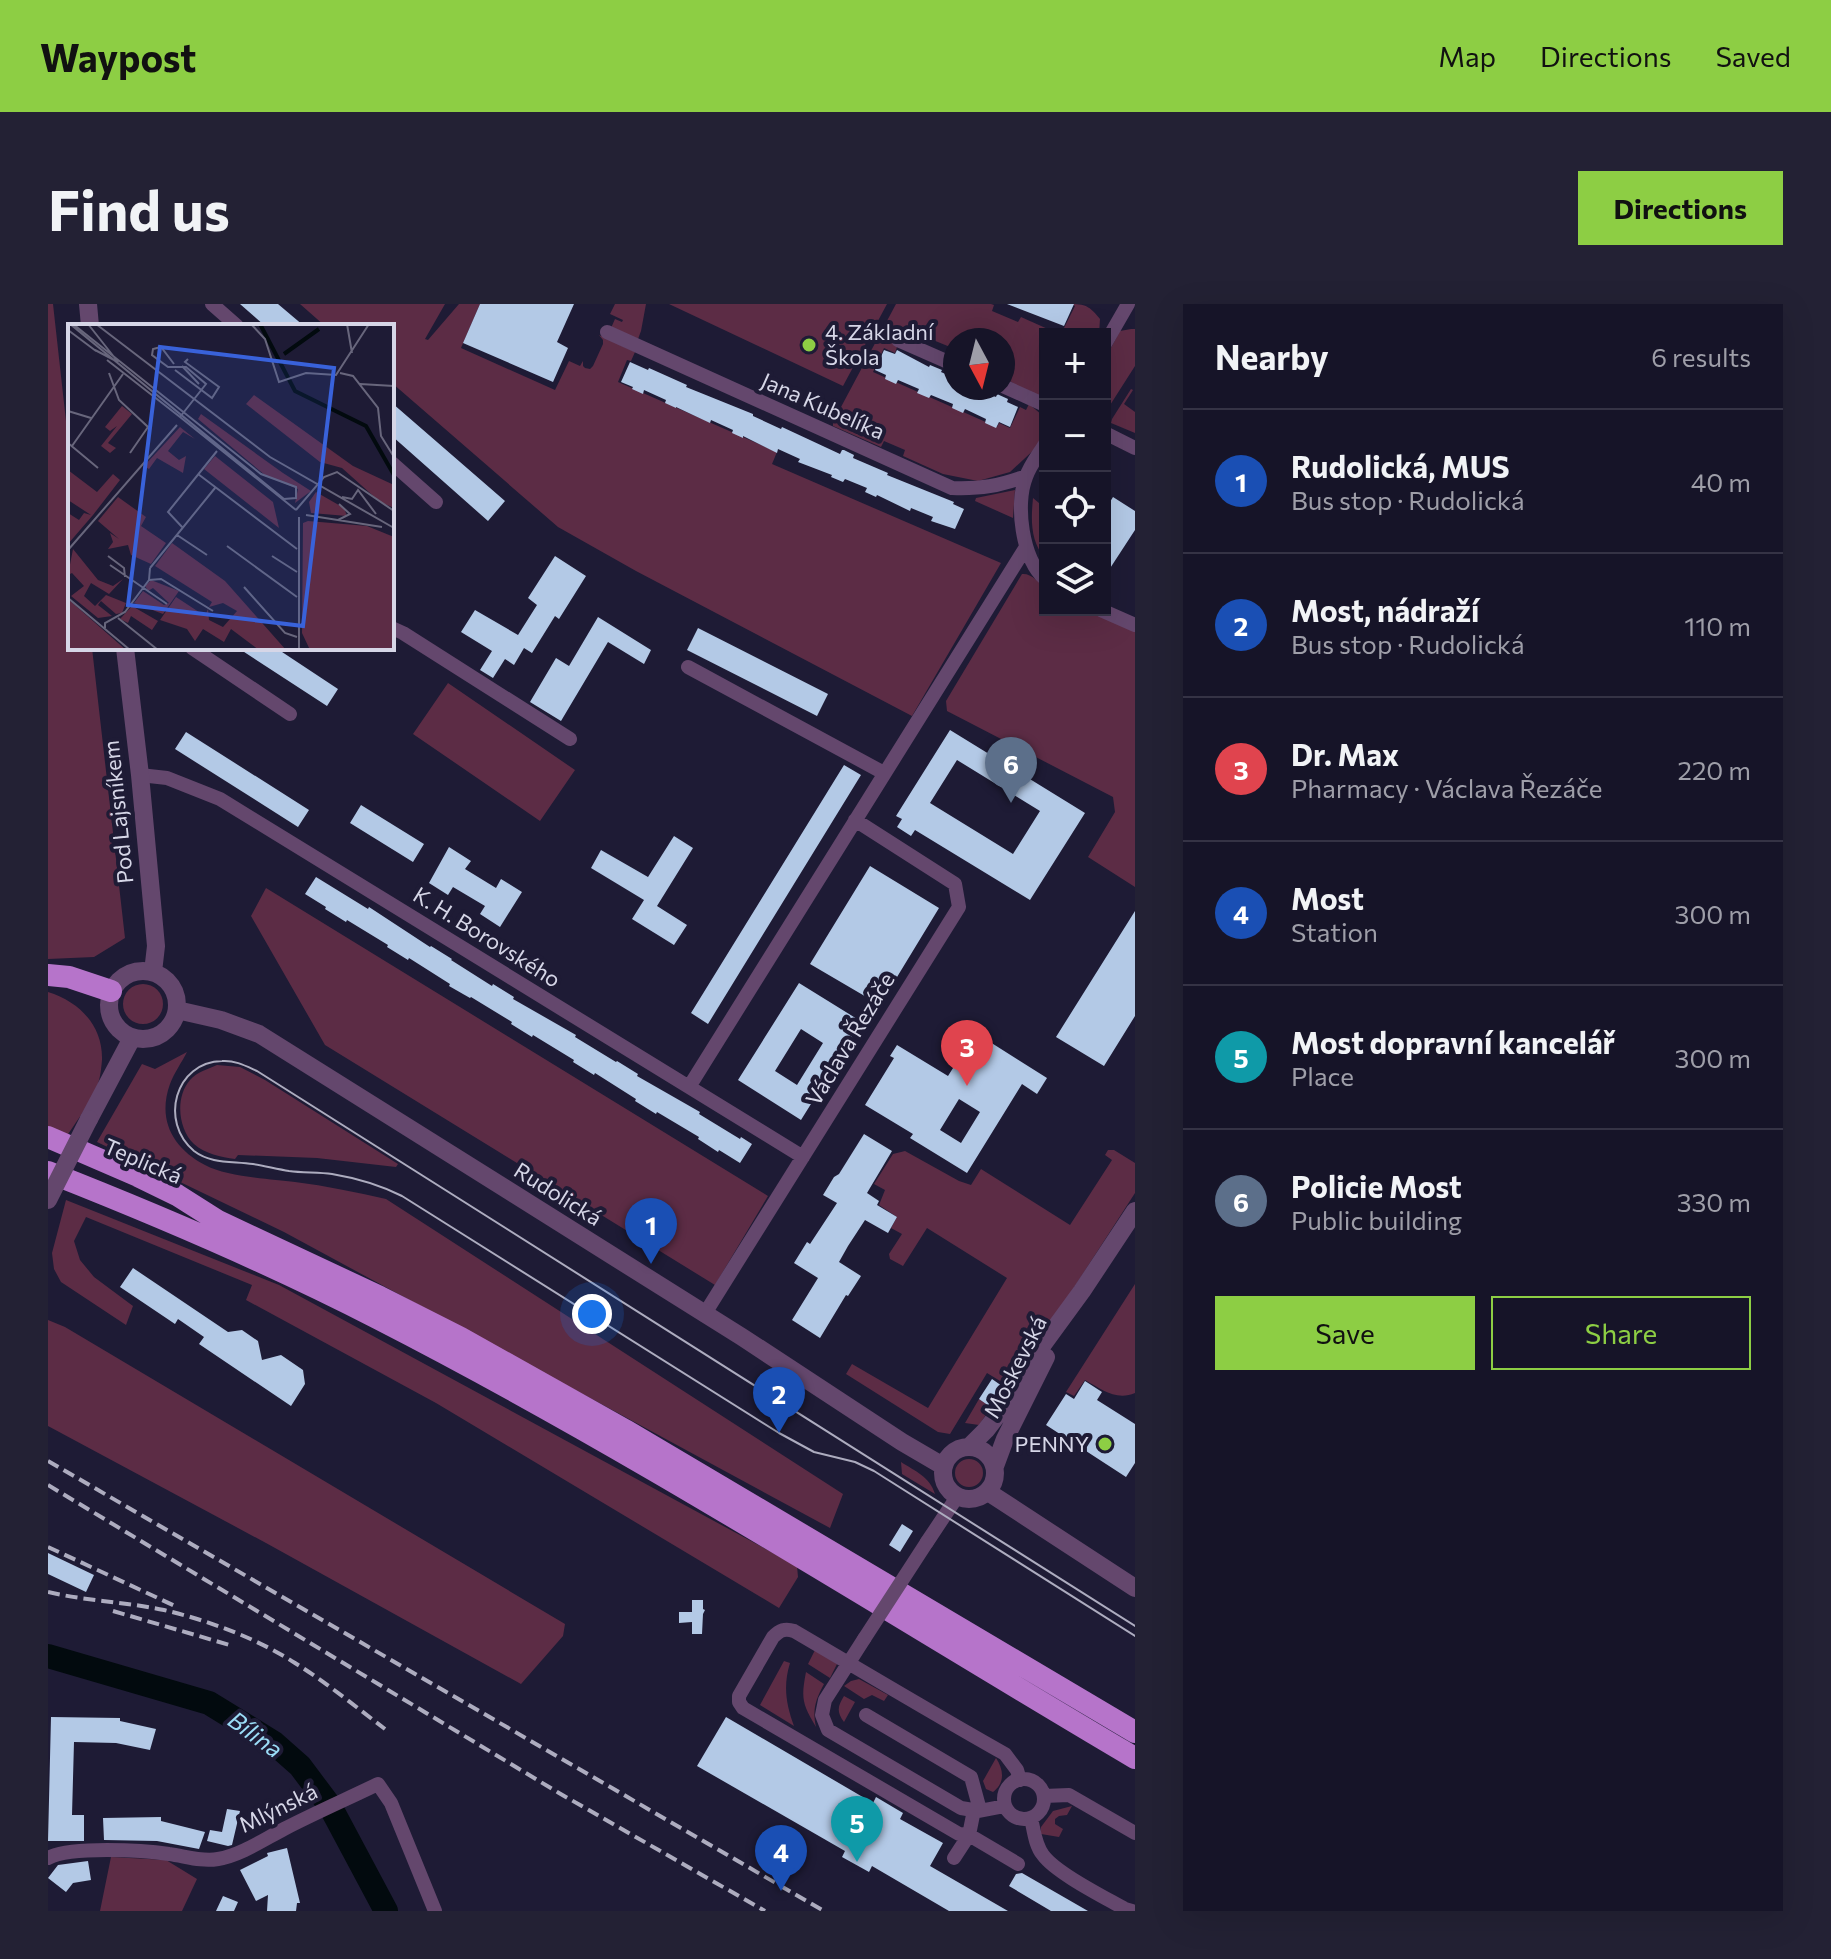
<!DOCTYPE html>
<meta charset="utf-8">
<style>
:root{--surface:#161428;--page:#232134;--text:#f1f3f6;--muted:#9e9ea8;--line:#353345;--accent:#8dce44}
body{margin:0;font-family:Commissioner,sans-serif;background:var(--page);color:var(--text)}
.controls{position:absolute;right:24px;top:24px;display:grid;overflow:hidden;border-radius:0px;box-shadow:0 8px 32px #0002}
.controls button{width:72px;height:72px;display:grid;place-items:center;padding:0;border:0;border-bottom:2px solid var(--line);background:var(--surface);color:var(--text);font:40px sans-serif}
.compass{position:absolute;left:895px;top:24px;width:72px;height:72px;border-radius:50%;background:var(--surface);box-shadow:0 8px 32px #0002;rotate:173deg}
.you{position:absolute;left:544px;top:1010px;width:28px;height:28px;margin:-20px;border:6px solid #fff;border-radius:50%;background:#1a73e8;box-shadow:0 0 0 12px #1a73e833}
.badge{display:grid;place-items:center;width:52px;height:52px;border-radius:50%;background:var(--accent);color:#fff;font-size:26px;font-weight:700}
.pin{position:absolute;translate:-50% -66px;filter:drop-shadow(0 2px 4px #0008)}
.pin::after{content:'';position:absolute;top:42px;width:28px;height:24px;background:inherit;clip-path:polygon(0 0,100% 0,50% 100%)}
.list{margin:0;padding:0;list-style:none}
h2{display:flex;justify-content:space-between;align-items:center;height:104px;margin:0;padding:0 32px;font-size:34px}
h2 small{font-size:26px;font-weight:400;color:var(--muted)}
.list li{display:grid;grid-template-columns:52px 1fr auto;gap:24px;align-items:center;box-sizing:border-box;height:144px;padding:0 32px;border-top:2px solid var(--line)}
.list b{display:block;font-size:30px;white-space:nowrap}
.list p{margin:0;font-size:26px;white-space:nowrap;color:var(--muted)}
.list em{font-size:26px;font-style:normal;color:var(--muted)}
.actions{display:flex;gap:16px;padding:24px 32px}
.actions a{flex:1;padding:18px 0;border:2px solid var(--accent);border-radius:0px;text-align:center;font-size:28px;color:var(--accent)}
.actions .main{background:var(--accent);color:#111}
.icon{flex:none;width:44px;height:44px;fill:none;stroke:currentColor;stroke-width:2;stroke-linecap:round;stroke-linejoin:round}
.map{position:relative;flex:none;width:1087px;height:1607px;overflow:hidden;border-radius:0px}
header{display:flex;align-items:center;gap:48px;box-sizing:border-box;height:112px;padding:0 40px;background:var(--accent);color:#111}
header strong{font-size:38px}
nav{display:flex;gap:44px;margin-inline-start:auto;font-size:28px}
.intro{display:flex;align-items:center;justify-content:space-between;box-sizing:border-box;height:192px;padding:0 48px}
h1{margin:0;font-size:56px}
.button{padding:20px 36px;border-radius:0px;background:var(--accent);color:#111;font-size:28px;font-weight:700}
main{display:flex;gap:48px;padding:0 48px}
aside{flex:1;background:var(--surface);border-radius:0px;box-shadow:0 8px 32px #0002}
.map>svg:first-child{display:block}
.green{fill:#5c2c45}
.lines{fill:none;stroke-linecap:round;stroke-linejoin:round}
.river{stroke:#020a0e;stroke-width:24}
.building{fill:#b3c9e6;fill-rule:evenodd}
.minor{stroke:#64476d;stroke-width:14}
.tertiary{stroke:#64476d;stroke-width:18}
.trunk{stroke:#b674ca;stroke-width:22}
.tram{stroke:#adacbf;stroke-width:2}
.rail{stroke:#adacbf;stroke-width:4;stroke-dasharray:12 6;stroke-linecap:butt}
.minor-bridge{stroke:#64476d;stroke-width:14}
.tertiary-bridge{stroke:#64476d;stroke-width:18}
.poi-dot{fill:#8dce44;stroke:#1e1b35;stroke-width:3}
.labels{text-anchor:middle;stroke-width:8;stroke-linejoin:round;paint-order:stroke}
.poi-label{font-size:22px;fill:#d6d6e7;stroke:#1e1b35;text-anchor:start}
.street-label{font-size:22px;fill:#d6d6e7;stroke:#1e1b35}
.water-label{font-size:24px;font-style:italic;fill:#9bddf7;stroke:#1e1b35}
.inset-river{fill:none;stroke:#020a0e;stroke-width:4}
.inset-road{fill:none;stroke:#68667c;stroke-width:2}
.view{fill:#3962da;fill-opacity:0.15;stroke:#3962da;stroke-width:4}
.inset-edge{fill:none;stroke:#d6d6e7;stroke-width:4}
</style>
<header>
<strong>Waypost</strong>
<nav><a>Map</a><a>Directions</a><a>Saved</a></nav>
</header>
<div class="intro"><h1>Find us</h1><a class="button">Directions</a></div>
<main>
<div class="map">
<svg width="1087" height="1607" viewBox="0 0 1087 1607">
<rect width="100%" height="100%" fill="#1e1b35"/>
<path class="green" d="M0,0H5L22,153V344H44L77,634L46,653L0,655Z
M252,0H397L377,35L380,36L411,0H432L413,44L507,86L521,57L532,62L535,57V62L537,64L542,65L545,62L555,40V36L551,31L587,48L583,57L579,56L570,78L729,148L724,160L953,259L864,412L588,267L510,223L344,79V22H277Z
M567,0H598L593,27L590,35L563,24L567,15L574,18L575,16L562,10Z
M621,0H839L795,82Z
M848,0H943L946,1L944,7L970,18L973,13L1011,30H997V96L977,88L958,74L961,68L955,65V36H907V45L863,27L857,31L843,30L840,37L859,46L849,43L847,49L836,44L825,68L949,123L951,119L962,124L972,103L978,106L981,100L994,111L996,129L990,142L962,168L930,177L895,170L855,152L857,146L836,137L833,143L785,122V118Z
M1024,0C1039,0 1043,4 1052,15L1051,30H1013L1027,2Z
M1083,25H1087V62L1057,109V55L1072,27Z
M1083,85L1085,86L1076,100L1087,108V129L1063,119L1064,115Z
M967,186L965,214L927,197L928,194Z
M985,194L997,204V254C982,237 983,215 985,194Z
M974,270C983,269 991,278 997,284V306H1040L1087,328V583L1040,553L1067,508L1065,493L899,407L898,397Z
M400,379L527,466L492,517L365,430Z
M218,584L720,892L667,981L277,741L203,612Z
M75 700a20 20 0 1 1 40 0a20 20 0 1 1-40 0Z
M0,688C32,698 55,722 54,756C53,767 52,777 47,787C39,804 27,819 17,835L0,828Z
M139,748C134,758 126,769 122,780C109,816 125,844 157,861C179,873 222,875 247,878C278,882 308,888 338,895L795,1190L782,1224L236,928L49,838L94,760L107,765Z
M169,761L192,763L217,776L350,860L348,863L269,854L190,851L187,855C173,853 157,850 146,840C130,825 127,793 142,776C149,768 160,765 169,761Z
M1060,846H1066L1087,859V889L996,1030L957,1080L939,1069L902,1130L890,1128L798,1070L804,1060L880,1104L959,974L879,924L855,962L842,955L841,950L854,930L843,924L849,913L831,901L837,886L826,880L845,850L857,847L911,877L923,881L933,865L1022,921L1064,856L1057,851Z
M18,896L231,981L749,1262L750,1273L731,1304L388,1099L198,996L204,981L38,913L26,937L32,956L46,973L85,1002L78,1021L13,978L6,965L4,949Z
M1087,980V1089C1068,1097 1053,1085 1037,1076L1026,1092L1018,1088Z
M0,1016L17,1023L517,1320L515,1332L473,1380L218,1239L0,1122Z
M931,1095L943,1103L931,1121L917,1119Z
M907 1169a14 14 0 1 1 28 0a14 14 0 1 1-28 0Z
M853,1158C867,1167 882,1173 887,1190L854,1170Z
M767,1346L789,1360L782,1374L760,1360Z
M736,1357L742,1359C735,1382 738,1400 746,1422L712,1401Z
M758,1368L776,1380C768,1395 764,1405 768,1423C754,1400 753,1394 758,1368Z
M811,1375L840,1391L836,1397L824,1391L816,1395L796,1382L803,1377Z
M796,1392L807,1398L796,1418C788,1407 790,1402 796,1392Z
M948,1454C956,1466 957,1479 945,1488L938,1485L935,1477Z
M1024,1502L1019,1511L1011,1512L1007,1515V1520L1015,1525L1011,1533L993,1530V1523L1005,1507Z
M63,1553L118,1556L149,1575L134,1607H52Z"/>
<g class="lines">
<path class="river" d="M0,1352L161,1399L226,1439L252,1462L282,1502L338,1607"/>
</g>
<path class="building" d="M192,0H230L256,22H217Z
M432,0H526L509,38L520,44L505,78L415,39Z
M959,0H1026L1016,22Z
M836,46L847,50L849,46L881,63L882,61L894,66L893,68L904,73L903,75L907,77V84H928L948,93L949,90L960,95L959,98L970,103L962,123L951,118L948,124L937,119L938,115L917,105L915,109L904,104L905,100L883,91L881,94L869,89L871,85L850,76L848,80L837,75L838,71L827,66Z
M582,58L600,66L601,64L639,81L638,83L705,110V112L733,125L734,123L792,150L794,146H796L806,151L805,154L840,169L839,171L906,198L905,200L916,205L907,225L883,217L885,213L863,204L862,207L829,191L828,193L817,188L819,184L797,175L795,178L783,173L784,171L750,158L752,155L730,145L729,149L695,132V134L684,129L685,126L663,116L662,119L628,103V104L617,99L618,96L596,86L595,90L584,85L585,83L573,78Z
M344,99L457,197L440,217L344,132Z
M1065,193L1087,207V226L1057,272V206Z
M507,252L538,272L511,315L507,312L484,349L476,344L466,361L457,355L445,374L432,366L444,347L413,328L427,306L470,331L489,301L480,294Z
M550,313L603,346L596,360L560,338L513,417L482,398L508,354L521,362Z
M650,324L780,390L769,412L639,346Z
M190,344H228L290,385L279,402Z
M902,426L1037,509L982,596L867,526L863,532L849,523L854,515L848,512ZM909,456L992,507L965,550L882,499Z
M138,428L261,506L250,523L127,445Z
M796,461L813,471L660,720L643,709Z
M313,501L376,540L365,558L302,519Z
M626,532L645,544L609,602L639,621L626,641L584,615L596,596L543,564L553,546L600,573Z
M401,543L423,557L417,565L448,584L453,575L474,588L452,623L432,610L437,602L405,583L400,591L381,579Z
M822,562L891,604L832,701L762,660Z
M268,573L320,605L321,603L382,643L383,642L404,655L403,656L444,682L445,680L466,693L465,695L528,731L527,733L568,758L569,757L590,770L589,772L652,808L651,810L692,835L693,833L704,840L692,859L671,846L670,848L650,835L651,833L609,808L608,810L587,797L588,795L547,769L546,771L525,758L526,756L485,731L484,733L463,720L464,718L423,693L422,694L401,682L402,680L361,654L360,656L339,643L340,641L299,616L298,618L277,605L278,603L257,590Z
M1087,607V712L1056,762L1008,733Z
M751,679L814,718L753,816L690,776ZM753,725L775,739L749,781L727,767Z
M912,719L999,774L989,790L974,780L919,869L862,834L865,830L817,801L846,754L842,752L849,741L900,772L917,745L902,735ZM911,795L932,808L913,839L892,826Z
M816,830L844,847L819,889L831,897L829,901L849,913L840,929L817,916L800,942L791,958L813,972L800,992L798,991L772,1034L744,1016L770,974L746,959L759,938L762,940L789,899L775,891L786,873L791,870Z
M85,964L180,1028L194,1026L210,1037L214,1056L233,1051L255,1066L257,1080L243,1102L151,1040L156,1033L130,1015L127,1020L72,983Z
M944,1075L954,1082L941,1102L931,1095Z
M1037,1077L1054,1088L1049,1096L1087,1120V1159L1078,1173L998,1121L1018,1090L1026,1095Z
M854,1220L865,1227L852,1248L841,1241Z
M0,1249L46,1271L38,1288L0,1270Z
M644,1296H655V1305L657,1306L655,1310L654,1330H644V1318L631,1319V1308H644Z
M3,1413L72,1414V1417L108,1425L102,1446L68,1439L26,1438L24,1511H36V1537H0Z
M678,1413L825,1499L828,1493L855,1509L852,1515L895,1539L882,1562L960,1607H901L824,1562L821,1568L794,1553L797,1547L649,1462Z
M179,1505L192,1507L184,1541L180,1542L159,1537L162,1526L174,1528Z
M113,1513V1517L157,1528L151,1545L109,1537L56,1536L55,1514Z
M239,1544L252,1599H249L248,1607H219L220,1591L208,1597L192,1566L220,1552L219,1549Z
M40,1557L43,1576L25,1579L18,1588L0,1574L10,1561Z
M974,1569L1040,1607H1003L961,1582L968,1570Z
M175,1592L190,1598L186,1607H168Z"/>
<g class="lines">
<path class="minor" d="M164,0L189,22
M559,28L904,184C933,185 951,182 978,172
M850,36L907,61
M1057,40L1080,0
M955,82L997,101
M1057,129L1087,144
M997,140C991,150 982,161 978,173C967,200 974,255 997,275
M344,159L388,198
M1053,306L1087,321
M344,324L355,329L522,435
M144,344L242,410
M640,363L836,469
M92,471L119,474L172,495L755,853
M641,783L978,243
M656,1011L911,603L907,580L807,516
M879,1238L909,1193
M816,1335L777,1396L774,1411L780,1426L913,1504L931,1507L957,1502
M818,1411L923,1473L932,1506
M956 1495a20 20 0 1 1 40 0a20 20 0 1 1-40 0Z
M996,1492L1021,1491L1087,1529
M926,1506L921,1531L970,1560
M983,1514C986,1527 987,1541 995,1551C1008,1569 1056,1593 1077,1605L1084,1607
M0,1554C22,1542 95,1546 121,1550C137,1552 153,1558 170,1555C193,1551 215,1536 236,1525C267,1509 299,1495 330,1480L343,1499L387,1607
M906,1554L921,1531L911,1530L695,1404L691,1398V1392L725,1333C732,1326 737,1324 746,1327C816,1368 886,1410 957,1450L969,1466L972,1476"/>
<path class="tertiary" d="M40,0L42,22
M77,344L92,471L108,642L105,668
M61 701a34 34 0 1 1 68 0a34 34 0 1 1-68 0Z
M129,706L173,716L211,730L694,1033L854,1138L895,1162
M41,815L84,734
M895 1169a26 26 0 1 1 52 0a26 26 0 1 1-52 0Z
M921,1143L938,1126L951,1109L988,1050L1034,987L1087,907
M947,1162L957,1135L998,1053
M940,1188L1087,1284"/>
<path class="trunk" d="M0,671L21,673L63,687
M0,833L90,872L129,891L170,917L332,993L413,1034L577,1126L1087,1428
M0,868C112,912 222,959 329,1014C589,1147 836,1306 1087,1454"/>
<path class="tram" d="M1087,1322L209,767C198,762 187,756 174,757C127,758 111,818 146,847C163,860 184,857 205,860C217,862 229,865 241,867C255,869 270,868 284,870C308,874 332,881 354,892L731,1129L766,1148L807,1158L826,1167L1087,1332"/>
<path class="rail" d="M0,1157L776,1607
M0,1181L511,1489L717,1607
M0,1243L127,1302
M0,1288C38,1297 78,1298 116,1306C162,1317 208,1334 247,1359C279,1379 308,1403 337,1425
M65,1307L185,1342"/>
<path class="minor-bridge" d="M816,1335L879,1238"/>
<path class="tertiary-bridge" d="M0,896L41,815"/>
</g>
<g class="poi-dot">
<circle cx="761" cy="41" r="8"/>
<circle cx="1057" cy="1140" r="8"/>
</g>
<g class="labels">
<g class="poi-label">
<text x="777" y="36">4. Základní<tspan x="777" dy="25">Škola</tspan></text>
<text x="1041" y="1148" text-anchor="end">PENNY</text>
</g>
<g class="street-label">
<text transform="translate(775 102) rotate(24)" y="8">Jana Kubelíka</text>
<text transform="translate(70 508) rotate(-96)" y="8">Pod Lajsníkem</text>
<text transform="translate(439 633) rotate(32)" y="8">K. H. Borovského</text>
<text transform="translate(802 735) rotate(-59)" y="8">Václava Řezáče</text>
<text transform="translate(95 857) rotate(23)" y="8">Teplická</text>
<text transform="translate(510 890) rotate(32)" y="8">Rudolická</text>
<text transform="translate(967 1063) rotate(-63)" y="8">Moskevská</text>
<text transform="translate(230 1504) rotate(-26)" y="8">Mlýnská</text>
</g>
<g class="water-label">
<text transform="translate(207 1431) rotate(36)" y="8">Bílina</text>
</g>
</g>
<g transform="translate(20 20)">
<rect width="326" height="326" fill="#1e1b35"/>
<path d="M186,71L285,142L326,161V184L312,178L274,144L252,138L178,80ZM54,82L64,90L40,119L48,124L42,129L33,122L49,102L42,107L37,103ZM133,90L215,149L243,167L227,179L230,165L198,152L130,95ZM112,103L127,115L115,108L100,127L111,136L118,132L115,149L89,134L81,145L76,142ZM147,132L205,178L211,204L136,145ZM0,146L29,168L45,150L52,156L25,191L0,220V189L11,196L16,189L23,191L0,176ZM248,168L276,184L279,192L243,189L241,178ZM50,173L78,193L73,202L98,219L83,240L63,231L60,221L40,225L45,218L42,209L51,215L30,197ZM240,197L299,202L326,213V326H242L234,309L235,199ZM104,219L157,257L218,326H191L163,305L156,318L135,305L127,317L119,305L92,296L108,273L137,292L140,285L141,296L155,303L169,287L155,279L141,283L144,278L87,242ZM5,225L30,256L45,262L55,255L41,270L23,259L16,272L27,282L38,271L58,279L54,289L48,290L33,277L30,281L44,292L30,294L3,272L16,262L4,249L0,251ZM83,256L111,267L95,290L66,279L75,267L96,281L101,279L85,264L80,267L77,262ZM0,275L58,326H0ZM64,282L90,297L84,306L63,292L60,299L52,295Z" fill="#5c2c45"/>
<path class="inset-river" d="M192,0L227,67L298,102L326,151M216,30L251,5"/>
<path class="inset-road" d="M2,0L216,175L228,174V163L193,150L5,0M20,0L50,38L27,26M28,0L202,133L326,204M183,0L197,15L211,58L238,49L268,51L301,0M279,0L284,29M0,6L28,27M39,36L112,93M106,40L93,23L85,25L84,31L100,43H118L138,60L112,93M114,42L131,60M107,46L144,74L151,63L117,38L120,35M41,49L51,76L80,103L62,129M272,49L285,52L310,84L313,112L326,133M292,60L326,62M0,87L23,94M112,93L228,186M0,119L30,144M4,122L55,50M130,150L229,225M274,173L284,175L290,166L308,190M228,186L256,153L269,148L326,187M238,191L314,203M231,193V326M270,196L282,190L271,180M115,204L100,188L149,127M109,211L139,231M159,222L229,273M0,226L109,101M40,232L56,244L57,253M204,232L229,248M42,241L99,280M82,244L147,164M81,256L93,255L145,287M176,263L217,309L229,313M0,274L62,326M50,294L90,326M37,304V299L57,288L81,256L82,244"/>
<path class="view" d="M92,23L266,44L235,302L60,281Z"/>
<rect width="326" height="326" class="inset-edge"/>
</g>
</svg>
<div class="controls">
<button>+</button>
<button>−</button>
<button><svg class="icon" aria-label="locate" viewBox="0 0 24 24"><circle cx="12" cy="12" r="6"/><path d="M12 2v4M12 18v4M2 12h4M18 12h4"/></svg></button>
<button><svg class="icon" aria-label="layers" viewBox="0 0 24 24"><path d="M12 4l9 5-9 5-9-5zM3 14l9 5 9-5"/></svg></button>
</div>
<svg class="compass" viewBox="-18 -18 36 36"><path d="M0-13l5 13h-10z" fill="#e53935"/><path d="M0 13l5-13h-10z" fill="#9e9ea8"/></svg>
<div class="you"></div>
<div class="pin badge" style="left:603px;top:960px;background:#1a4fb4">1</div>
<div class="pin badge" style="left:731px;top:1129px;background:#1a4fb4">2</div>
<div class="pin badge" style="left:919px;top:782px;background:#e0444e">3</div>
<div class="pin badge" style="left:733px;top:1587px;background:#1a4fb4">4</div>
<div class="pin badge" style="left:809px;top:1558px;background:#0f9aa8">5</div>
<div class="pin badge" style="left:963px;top:499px;background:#5c6f8a">6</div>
</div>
<aside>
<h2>Nearby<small>6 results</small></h2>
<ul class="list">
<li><span class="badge" style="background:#1a4fb4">1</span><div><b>Rudolická, MUS</b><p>Bus stop · Rudolická</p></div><em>40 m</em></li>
<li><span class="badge" style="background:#1a4fb4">2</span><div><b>Most, nádraží</b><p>Bus stop · Rudolická</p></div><em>110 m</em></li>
<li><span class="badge" style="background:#e0444e">3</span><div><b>Dr. Max</b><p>Pharmacy · Václava Řezáče</p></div><em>220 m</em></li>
<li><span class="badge" style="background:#1a4fb4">4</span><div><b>Most</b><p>Station</p></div><em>300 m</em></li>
<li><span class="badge" style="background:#0f9aa8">5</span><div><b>Most dopravní kancelář</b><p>Place</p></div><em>300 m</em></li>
<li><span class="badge" style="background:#5c6f8a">6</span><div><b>Policie Most</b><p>Public building</p></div><em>330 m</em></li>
</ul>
<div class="actions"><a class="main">Save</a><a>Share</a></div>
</aside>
</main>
